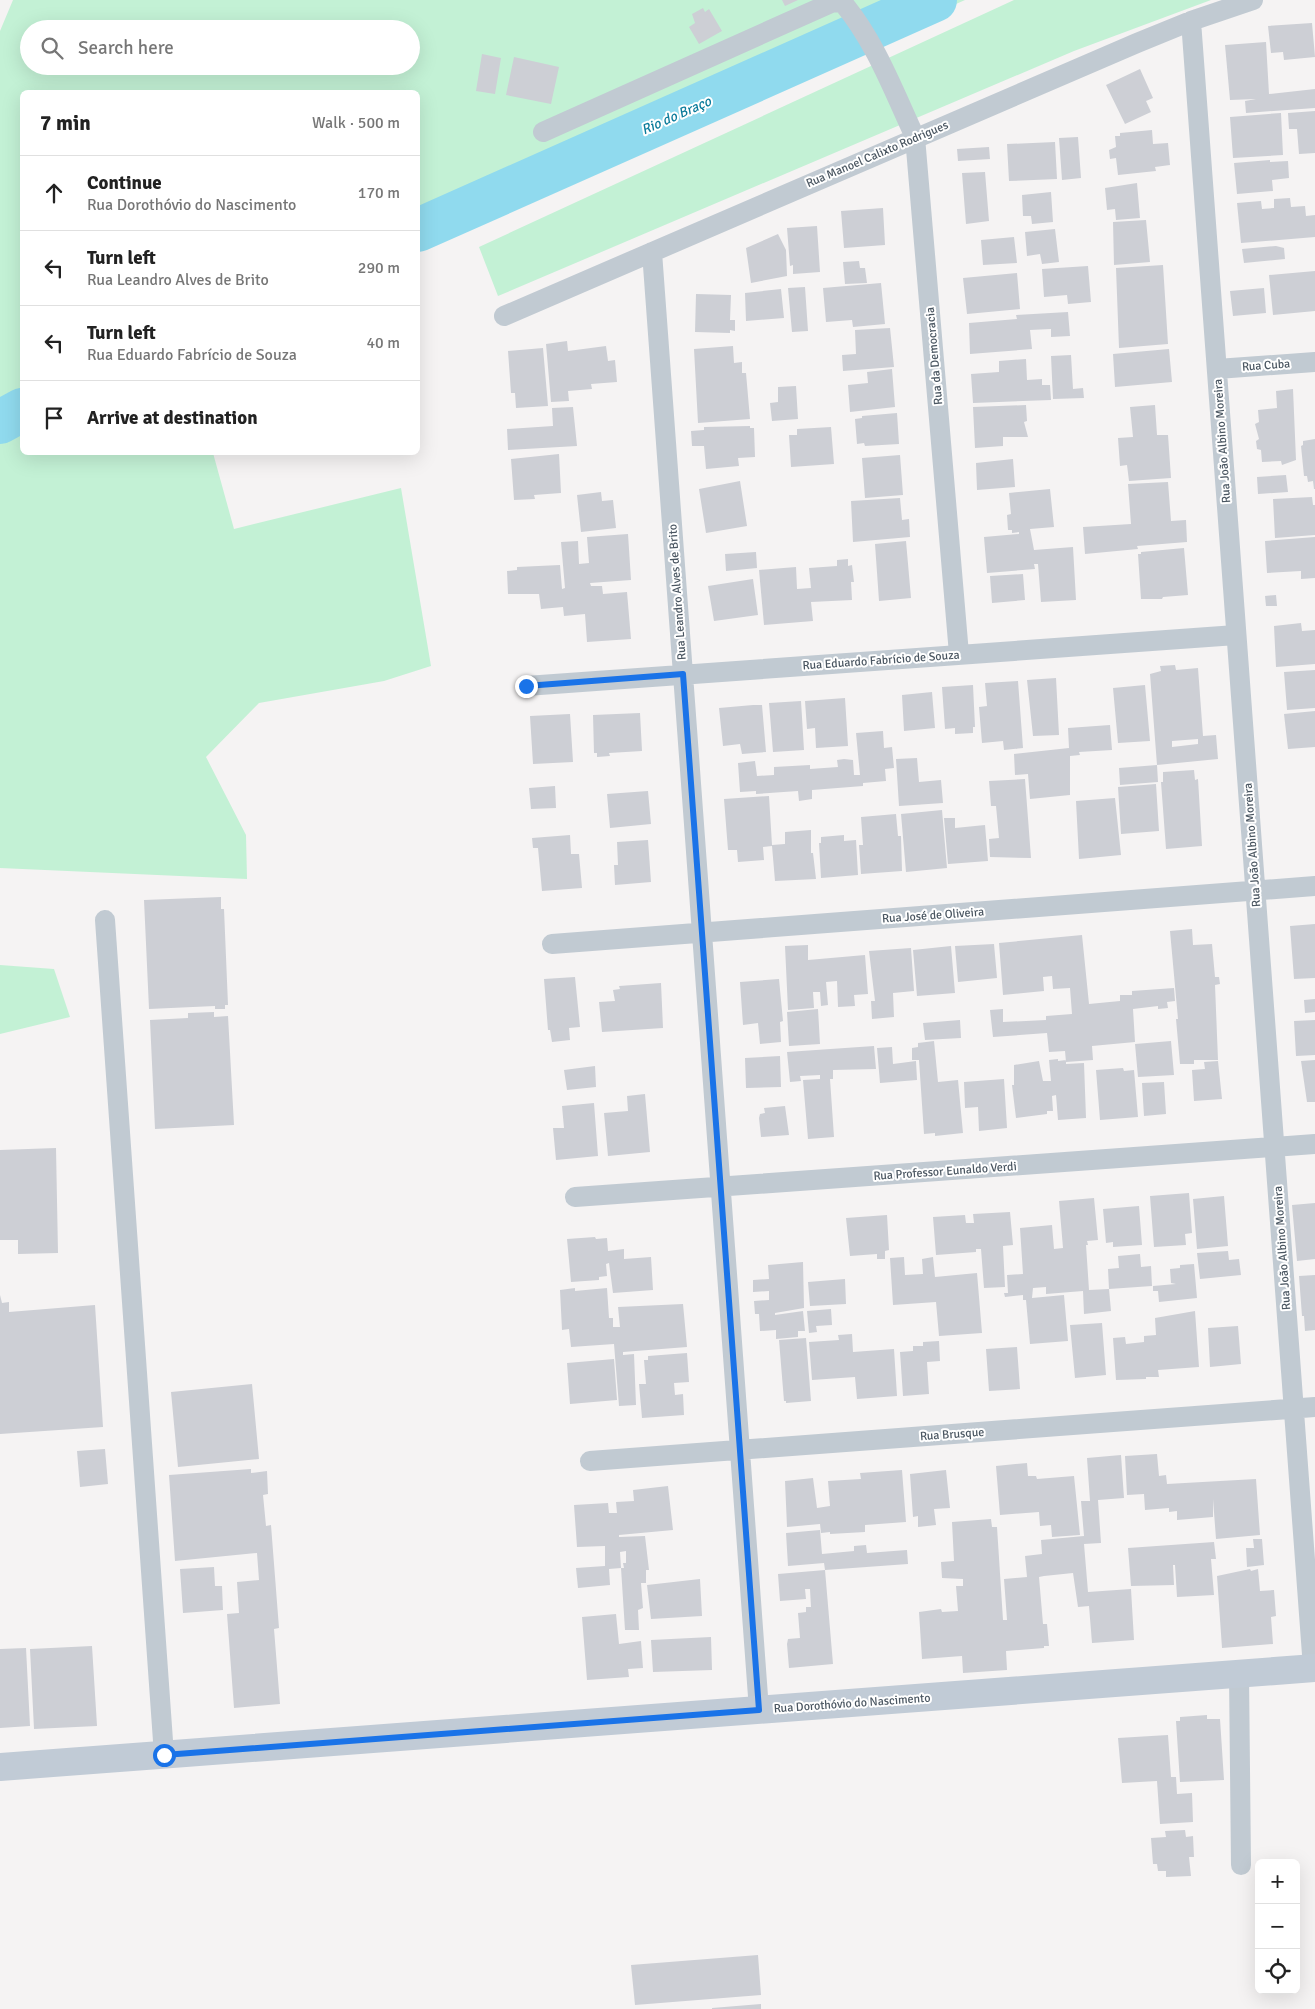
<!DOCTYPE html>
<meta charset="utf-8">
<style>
:root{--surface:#fff;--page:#f6f6f6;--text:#222;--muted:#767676;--line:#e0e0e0}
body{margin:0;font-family:Signika,sans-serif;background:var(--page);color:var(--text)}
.controls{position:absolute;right:15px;bottom:15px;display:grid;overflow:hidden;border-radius:8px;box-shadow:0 5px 20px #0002}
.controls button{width:45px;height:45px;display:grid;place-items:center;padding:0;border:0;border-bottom:1px solid var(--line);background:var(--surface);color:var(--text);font:25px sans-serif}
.stop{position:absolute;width:15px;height:15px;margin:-11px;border:4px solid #1a73e8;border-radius:50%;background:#fff}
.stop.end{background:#1a73e8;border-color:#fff;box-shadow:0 1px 5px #0008}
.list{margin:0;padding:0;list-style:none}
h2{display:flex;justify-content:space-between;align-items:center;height:65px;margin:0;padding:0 20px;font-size:21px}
h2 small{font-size:16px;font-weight:400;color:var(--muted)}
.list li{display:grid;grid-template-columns:32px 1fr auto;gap:15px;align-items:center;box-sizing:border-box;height:75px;padding:0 20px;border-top:1px solid var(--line)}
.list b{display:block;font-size:19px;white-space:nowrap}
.list p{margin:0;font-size:16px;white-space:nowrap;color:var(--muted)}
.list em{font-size:16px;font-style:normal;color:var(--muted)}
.icon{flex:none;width:28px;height:28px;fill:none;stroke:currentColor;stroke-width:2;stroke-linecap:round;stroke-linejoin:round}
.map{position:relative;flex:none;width:1315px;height:2009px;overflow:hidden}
.search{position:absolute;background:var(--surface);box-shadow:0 5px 20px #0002;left:20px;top:20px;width:400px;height:55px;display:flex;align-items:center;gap:12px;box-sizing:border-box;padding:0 18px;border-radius:28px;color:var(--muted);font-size:19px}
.panel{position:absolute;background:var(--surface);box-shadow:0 5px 20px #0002;left:20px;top:90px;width:400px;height:365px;border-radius:8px}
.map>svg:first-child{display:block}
.green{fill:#c3f1d5;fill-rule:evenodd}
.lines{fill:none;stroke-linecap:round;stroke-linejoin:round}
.river{stroke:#90daee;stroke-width:44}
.building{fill:#cdcfd5;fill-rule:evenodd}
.street{stroke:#c1cad2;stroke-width:20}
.secondary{stroke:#c1cbd6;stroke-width:28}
.route{stroke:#1a73e8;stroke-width:6}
.labels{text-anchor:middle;stroke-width:4;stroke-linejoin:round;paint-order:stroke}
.street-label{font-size:12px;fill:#4a5661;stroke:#fff}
.water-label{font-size:14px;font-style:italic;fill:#0c7c9b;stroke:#fff}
</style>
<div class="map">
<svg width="1315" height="2009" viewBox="0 0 1315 2009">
<rect width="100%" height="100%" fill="#f5f3f3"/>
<path class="green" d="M13,0H965L418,244V92H22V452L213,453L234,529L401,488L431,666L384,681L259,703L206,757L246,835L247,879L0,868V31ZM29,29H411V66H29Z
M1014,0H1211L1074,51L498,296L479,247Z
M0,965L54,969L70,1017L0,1034Z"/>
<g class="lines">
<path class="river" d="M418,230L935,0
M0,422L22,410"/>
</g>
<path class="building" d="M782,0H798L785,6Z
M703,8L705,12L709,9L722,31L699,44L689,27L695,23L692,14Z
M1312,23L1315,57L1284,60L1283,52L1271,53L1268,26Z
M1266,42L1269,94L1315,89V108L1246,113L1245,101L1256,99L1230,100L1225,45Z
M482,54L501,58L495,94L476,91Z
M514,57L559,67L551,104L506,95Z
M1140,69L1153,98L1146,101L1151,112L1125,124L1106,85Z
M1315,111V153L1299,154L1297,129H1289L1288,113Z
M1281,113L1283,155L1233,158L1230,117Z
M1152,130L1153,144L1168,143L1170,165L1155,167L1156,171L1118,175L1116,158L1110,159L1109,150L1116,147L1115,136H1120V133Z
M1078,137L1081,178L1062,180L1059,138Z
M1055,142L1057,179L1009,181L1007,144Z
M989,147L990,159L958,161L957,149Z
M1270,160V162L1288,161L1289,178L1272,180L1273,191L1237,194L1234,163Z
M985,172L989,221L966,224L962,173Z
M1137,183L1140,218L1116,220L1115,209L1107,210L1105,188Z
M1051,192L1053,222L1032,224L1031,216H1023L1022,195Z
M1290,198L1291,207L1305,206L1306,216L1315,215V237L1241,243L1237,203L1261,201L1262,209L1274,208V199Z
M883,208L885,245L844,248L841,211Z
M1146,220L1150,262L1114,265L1113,222Z
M817,226L820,272L793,274V265L790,266L787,228Z
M1055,229L1059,262L1042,264L1040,254L1027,256L1025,232Z
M778,234L786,250L787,276L751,283L746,248Z
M1014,237L1017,263L983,265L981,240Z
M1276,246L1284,248L1285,259L1244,263L1242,249Z
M859,261L860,268H865L867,283L845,284L843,262Z
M1163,265L1168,344L1119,348L1116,268Z
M1088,266L1091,302L1068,304L1067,295L1044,297L1042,269Z
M1315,271V311L1273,315L1269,275Z
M1017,273L1020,309L967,314L963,278Z
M881,283L885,324L853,327L852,320L826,322L823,288Z
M805,287L808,331L792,332L788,288Z
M1264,288L1266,313L1233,316L1230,291Z
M781,289L784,318L746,321L745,293Z
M696,294L731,295L730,320H735V331L730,330V333L695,332Z
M1068,312L1070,336L1051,337V329L1030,330L1032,349L970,354L969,323L1017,319L1016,315Z
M890,328L894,367L843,371L842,355L856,354L855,330Z
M567,341L568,351L606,346L608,361L615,360L617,382L591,384L592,389L568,391L569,401L551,402L546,344Z
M733,346L734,363L742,362V373H746L750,419L698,423L694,349Z
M543,348L548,406L516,408L515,393H511L508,351Z
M1169,349L1172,382L1115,387L1113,354Z
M1071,355L1073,389L1083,388L1084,398L1053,399L1051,356Z
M1026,359L1027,380L1042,379V385H1050L1051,400L973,403L971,374L999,372V361Z
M892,369L895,407L850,412L848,385L868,383L867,372Z
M796,386L798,419L772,421L770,403L778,402V387Z
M1293,389L1296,460L1282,465L1281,461L1262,462L1261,450L1257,449L1256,441L1259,439L1255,424L1259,422L1258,410L1277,408L1276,391Z
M1026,405L1027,421L1024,422L1028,437H1003V446L975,448L973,407Z
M1155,405L1157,435H1168L1171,478L1129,481L1127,465L1120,466L1118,438L1133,437L1130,407Z
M573,407L577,446L508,450L507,429L553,426L552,408Z
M897,413L899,444L865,446L864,443L857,444L855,419L862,418V416Z
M750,426V428H754L755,457L738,458L739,466L706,469L704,446H692L691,431L704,430V427Z
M831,427L834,464L791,467L789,435H797V429Z
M1315,439V489H1314L1313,481L1308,482L1307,476H1304L1301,446L1303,445V441Z
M559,454L561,493L534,495L535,499L514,500L511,459Z
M900,455L903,495L865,498L862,458Z
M1013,459L1015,487L977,490L976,463Z
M1286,475L1288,492L1258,494L1257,477Z
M740,481L747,526L706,533L699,489Z
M1168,482L1171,521L1186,520L1187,542L1137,546L1138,549L1085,554L1083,527L1131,524L1128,484Z
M1050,489L1054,527L1030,529L1034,550L1073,547L1076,600L1041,602L1038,564H1034L1035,569L987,573L984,537L1019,534V532L1012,533V530H1008L1007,515L1011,514L1009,493Z
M601,492L602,501L613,500L616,528L581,532L577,495Z
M1312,497L1313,505H1315V535L1275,538L1273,499Z
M900,498L902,520L909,519L910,537L853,542L851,501Z
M628,534L631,580L590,583L591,586H602L603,594L627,592L631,639L587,642L585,614L564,616L563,607L541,609L539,594H508L507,571L517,570V567L560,565L562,589L565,588L561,542L578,541L579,564L589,563L587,537Z
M1315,537V578L1301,579V571L1267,573L1265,541Z
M906,541L911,598L879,601L875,544Z
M1184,548L1188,595L1163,597L1162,599H1141L1138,554H1141V552Z
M756,552L757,568L726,571L725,554Z
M848,559V566L852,565L854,582H851L852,600L811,602L813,621L764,625L759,570L796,567L797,589L811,588L809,568L837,566V560Z
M1023,574L1025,600L992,603L990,576Z
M753,579L758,615L714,621L708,586Z
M1276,595L1277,606H1266L1265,596Z
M1301,623L1302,631L1315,630V664L1276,667L1274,626Z
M1175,665L1176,670L1198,668L1203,736L1216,735L1218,759L1157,765L1150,674L1161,671L1160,666ZM1198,739V744L1172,747V741Z
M1315,670V708L1287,710L1284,672Z
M1056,678L1059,735L1033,736L1027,680Z
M1018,681L1023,748L1004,750L1003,741L982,743L979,707L987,706L985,683Z
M973,685L975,727H973V733L955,734V728L945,729L942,687Z
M1145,685L1150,741L1118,743L1113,688Z
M932,692L935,728L904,731L902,695Z
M845,698L848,746L816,748L815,728L807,729L805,701Z
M801,701L804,750L773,752L769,703Z
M753,705H762L766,752L742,754L740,744L723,746L719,708Z
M1315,711V747L1288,749L1284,714Z
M640,713L642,751L609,753L610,756L597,757V753H594L593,715Z
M570,714L573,762L533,764L530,716Z
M1110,725L1112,750L1079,752L1080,755L1070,756V795L1030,799L1028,774L1015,775L1014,754L1069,748L1068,728Z
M883,731L884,748L892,747L894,768L885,769L886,781L863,783V786L812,790V799L799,801L798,791L756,794V791L740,792L738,763L755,761L757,776L774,775V767L810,765V769L838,767L837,760L844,759L853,760L854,775H860L856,733Z
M917,758L919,782L941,780L943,803L899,806L896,759Z
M1157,765L1158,782L1120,785L1119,768Z
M1194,770L1195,780L1198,779L1202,846L1166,849L1161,782H1163V772Z
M1025,779L1031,858L990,857L989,839L999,838L996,806H991L989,781Z
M1156,784L1159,831L1121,834L1118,787Z
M555,786L556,808L531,809L529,788Z
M648,791L651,824L610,828L607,794Z
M769,796L772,845L785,844V832L811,830V853H813L816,879L775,881L772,846L763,847L764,860L738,862L737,850H728L724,799Z
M1115,798L1121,855L1079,859L1076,801Z
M942,810L947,868L906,872L901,814Z
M896,814L898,836H901L902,871L861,874L859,845H863L861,817Z
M944,818H955V828L985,825L988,861L948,864Z
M570,835L571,854H579L582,888L542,891L538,848H533L532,838Z
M844,835V841L856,840L858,875L821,878L819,843H821V837Z
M648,840L651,882L615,885L614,865H618L617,842Z
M221,897V909H224L228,1005H225V1009H215V1006L149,1009L144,900Z
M1315,924V978L1294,979L1290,926Z
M1192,929L1193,945L1212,944L1215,977H1219L1220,984L1215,985L1218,1060H1194V1064H1180L1176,1019H1178L1170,931Z
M1082,935L1089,1004L1120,1001V995H1132V991L1174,988L1175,1001L1167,1002L1168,1008L1158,1009V1006L1133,1009L1135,1042L1092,1046L1093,1060L1066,1062L1065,1051L1049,1052L1047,1033L993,1037L990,1010L1003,1009V1022L1046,1020V1016L1072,1014L1070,988L1053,989L1052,976L1043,977L1044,991L1003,995L999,943Z
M994,944L997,978L958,982L955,946Z
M808,945V960L865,955L868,994L854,995L855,1006L838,1007L837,981L826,982L828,1005L821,1006L820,992H813L814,1008L788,1010L785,946Z
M951,946L955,993L917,996L913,950Z
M911,948L914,991L893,993L894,1017L872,1019L871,1001H875L869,951Z
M575,977L580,1027L569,1028L570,1040L552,1042L550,1030H548L544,979Z
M779,979L783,1021L780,1022L781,1042L760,1044L758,1023L743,1025L740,982Z
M661,983L663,1028L602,1032L599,1002L615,1001L613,990L620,989L619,986Z
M1315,999V1012L1305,1013L1304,1000Z
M818,1009L820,1044L789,1046L787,1012Z
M214,1012V1017L228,1016L234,1125L155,1129L150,1020L188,1018V1013Z
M960,1020L961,1038L925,1040L923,1023Z
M1315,1020V1055L1296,1056L1294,1021Z
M934,1041L938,1082L958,1080L963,1133L935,1136V1133L924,1134L919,1060H912V1048L918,1047V1043Z
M1171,1041L1174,1075L1138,1077L1135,1044Z
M874,1046L876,1069L833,1070V1079H830L834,1137L808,1139L803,1080L820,1079V1075L800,1076L801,1081L790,1082L787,1052Z
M892,1047L893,1064L916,1061L917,1080L880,1083L877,1048Z
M780,1056L781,1087L746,1088L745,1058Z
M1058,1059V1061L1066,1060V1064L1084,1063L1086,1118L1058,1120L1056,1095L1052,1096L1053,1111H1047V1114L1016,1118L1012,1085H1014V1065L1039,1061L1043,1081H1051L1049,1060Z
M1315,1060V1102H1307L1301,1061Z
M1218,1061L1222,1099L1194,1101L1192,1070L1205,1069L1204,1062Z
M595,1066L596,1087L567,1090L564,1070Z
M1123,1068L1124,1071L1134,1070L1138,1117L1100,1120L1096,1070Z
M1004,1079L1007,1128L979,1131L978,1107L965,1108L964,1082Z
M1164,1082L1166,1114L1144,1116L1142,1083Z
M645,1094L650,1152L608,1156L604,1113L628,1111L627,1096Z
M594,1103L598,1156L556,1160L553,1128H564L562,1106Z
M785,1106L789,1135L761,1137L759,1118L760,1114L765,1113L764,1108Z
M56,1148L58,1253L18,1254V1240H0V1150Z
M1189,1193L1192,1233L1185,1234L1186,1245L1154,1247L1150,1196Z
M1224,1196L1228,1246L1197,1249L1193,1199Z
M1094,1198L1098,1240L1087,1241L1088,1245H1086L1089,1290L1109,1289L1111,1311L1084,1314L1083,1291L1046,1294V1287L1033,1288L1032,1298L1064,1295L1068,1341L1030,1344L1026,1300H1023V1295L1005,1297L1004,1293H1008L1007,1275L1023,1274L1020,1228L1052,1225L1054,1249L1063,1248L1059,1201Z
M1315,1203V1259L1297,1261L1292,1205Z
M1139,1206L1142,1245L1113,1247V1242L1106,1243L1103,1209Z
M1010,1212L1013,1245L1003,1246L1005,1287L984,1288L981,1249H976V1252L936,1255L933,1217L965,1215L966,1223H974L973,1214Z
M887,1215L889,1250L885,1251V1259H877V1254L850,1256L846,1218Z
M595,1237L596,1239L607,1238L608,1251L624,1249V1259L651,1257L653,1290L613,1293L609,1263L606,1264L607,1276L599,1277V1280L571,1282L567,1239Z
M1228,1251L1229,1260L1239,1259L1241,1275L1200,1279L1197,1253Z
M1140,1254L1141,1267L1151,1266L1152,1286L1109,1289L1108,1269L1119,1268L1118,1256Z
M904,1257L905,1275L923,1274L922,1259L933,1257L935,1277L977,1273L982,1333L939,1336L936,1302L893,1305L890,1258Z
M803,1262L804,1308L775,1313V1315L803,1311L805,1331H798V1337L776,1339V1330L760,1331L759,1314H755L754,1301L769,1300V1291L753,1292V1280L769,1279L768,1265Z
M1194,1264L1197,1298L1159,1302L1158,1291H1153V1286L1176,1284L1171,1283L1170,1269L1180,1268V1265Z
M1315,1275V1330L1305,1331L1304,1316H1302L1299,1276Z
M845,1279L846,1304L810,1306L808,1282Z
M575,1288V1291L607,1288L609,1318H613V1327H620L618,1307L683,1304L687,1347L623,1352V1355L634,1354L636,1405L619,1406L614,1344L571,1347L569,1329L562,1330L560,1290Z
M0,1295L2,1303L9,1302V1312L95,1305L103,1427L0,1434Z
M831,1309L832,1325L816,1326L817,1332L809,1333L807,1311Z
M1195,1311L1199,1367L1158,1370L1159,1377H1146V1379L1116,1380L1113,1338L1125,1337L1126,1344L1144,1342V1336L1156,1335L1155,1318Z
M1102,1323L1106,1375L1075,1378L1070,1325Z
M1238,1326L1241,1364L1210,1367L1208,1328Z
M852,1334L853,1352L894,1349L897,1396L857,1399L855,1377L812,1380L809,1342L839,1340L838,1335Z
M806,1338L811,1401L786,1403V1401H784L779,1340Z
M939,1341L940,1361L927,1362L929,1394L903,1396L900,1352L913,1351V1346H923V1342Z
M1017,1347L1020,1389L989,1391L986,1349Z
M687,1353L689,1382L674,1383L675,1395L683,1394L684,1415L642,1418L639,1384H646L644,1360H648V1356Z
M614,1359L617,1400L570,1404L567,1363Z
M252,1384L259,1459L178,1467L171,1392Z
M105,1449L108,1484L80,1487L77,1451Z
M1157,1454L1159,1476L1166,1475L1167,1484L1256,1479L1260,1535L1216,1539L1213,1499V1517L1177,1520V1511L1169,1512V1508L1145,1510L1144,1494L1127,1495L1125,1456Z
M1121,1455L1124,1498L1098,1500L1101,1543L1084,1544L1088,1592L1131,1589L1134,1640L1092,1643L1089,1606L1078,1607L1073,1573L1044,1576L1039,1577L1043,1624H1047L1049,1646H1044V1648L1006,1651L1007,1670L963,1673L962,1656L922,1659L919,1612L941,1609L942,1612L958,1611L956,1586H963V1579L942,1578L941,1562L954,1561L952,1522L991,1519L992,1527H997L1003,1620H1007L1004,1579L1027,1577L1025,1556L1042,1554L1041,1540L1084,1536L1081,1501H1090L1087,1458Z
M1027,1463L1028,1476H1036L1037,1479L1074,1476L1080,1535L1052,1537L1051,1525L1040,1526L1039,1512L1000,1515L996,1466Z
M251,1469V1473L267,1471L268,1494L263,1495L266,1526L271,1525L273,1551L279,1628L274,1629L280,1704L234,1708L227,1614L239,1613L237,1582L259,1580L257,1553L175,1561L169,1475Z
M902,1470L906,1522L865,1525V1532L830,1534V1532L821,1533L820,1524L787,1527L785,1481L813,1478L817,1508L830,1506L828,1481L861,1479L860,1473Z
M946,1470L950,1508L934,1509L936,1525L918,1527V1516L913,1517L910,1474Z
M668,1486L673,1530L619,1535V1537L645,1536L649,1570H646V1583H641L643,1608L638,1610L639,1630H625L621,1568H624L623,1563H626V1551L620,1552L621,1568L609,1569L610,1585L578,1588L576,1568L605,1566V1546L577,1547L574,1505L608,1503L609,1513H617L616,1502L634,1501L633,1490Z
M820,1530L822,1554L854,1551V1546L866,1545L867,1553L907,1550L908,1564L825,1570L833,1664L789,1668L787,1644L788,1639L800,1638L798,1613L806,1612V1607H811L810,1589H805L806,1599L780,1601L778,1574L825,1570L824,1563L788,1566L786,1533Z
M1253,1539H1262L1264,1565L1247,1567L1246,1548H1254Z
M1214,1542L1216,1559H1211L1214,1595L1177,1597L1175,1565H1173L1174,1585L1131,1586L1128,1548Z
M214,1567L215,1586H222L223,1610L183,1613L180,1569Z
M1250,1569L1251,1571L1258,1569L1260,1591L1274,1590L1276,1616L1271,1617L1273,1644L1222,1648L1217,1576Z
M700,1579L702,1616L651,1619L647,1585Z
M616,1614L619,1644L641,1641L643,1668L628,1669L629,1677L587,1680L582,1617Z
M711,1637L712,1670L653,1672L651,1640Z
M92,1646L97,1726L34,1729L30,1649Z
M26,1648L30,1726L0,1728V1649Z
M1207,1715V1719H1220L1224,1780L1180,1782L1176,1721H1180V1717Z
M1168,1735L1171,1777H1176L1177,1794L1192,1793L1193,1822L1160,1824L1157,1781L1122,1783L1118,1738Z
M1185,1830L1186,1837L1193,1836L1194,1857H1189L1191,1876L1166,1877V1871H1158L1157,1864H1153L1151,1838L1166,1837L1165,1831Z
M758,1955L761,1995L635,2005L631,1965Z
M761,2004V2009H712V2008Z"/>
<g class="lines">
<path class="street" d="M1191,21L1313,1668
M543,132L833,2L843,3C875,41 894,92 915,137L959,654
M652,252L759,1710
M504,316L1137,43L1191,21L1253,0
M1217,369L1315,362
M526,686L1236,635
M105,920L164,1755
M552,944L1315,886
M575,1197L1315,1144
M590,1461L1315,1407
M1239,1674L1241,1865"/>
<path class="secondary" d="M0,1767L1315,1668"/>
</g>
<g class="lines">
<path class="route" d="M164,1755L759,1710L683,674L526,686"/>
</g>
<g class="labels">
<g class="street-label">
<text transform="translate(877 154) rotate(-23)" y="4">Rua Manoel Calixto Rodrigues</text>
<text transform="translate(934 356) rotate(-95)" y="4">Rua da Democracia</text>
<text transform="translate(1266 365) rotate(-4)" y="4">Rua Cuba</text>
<text transform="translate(1222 441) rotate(-94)" y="4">Rua João Albino Moreira</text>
<text transform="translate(677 592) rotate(-94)" y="4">Rua Leandro Alves de Brito</text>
<text transform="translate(881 660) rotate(-4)" y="4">Rua Eduardo Fabrício de Souza</text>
<text transform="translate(1252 845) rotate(-94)" y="4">Rua João Albino Moreira</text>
<text transform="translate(933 915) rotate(-4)" y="4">Rua José de Oliveira</text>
<text transform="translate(945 1171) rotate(-4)" y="4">Rua Professor Eunaldo Verdi</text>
<text transform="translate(1282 1248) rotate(-94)" y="4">Rua João Albino Moreira</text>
<text transform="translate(952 1434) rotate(-4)" y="4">Rua Brusque</text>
<text transform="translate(852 1703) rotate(-4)" y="4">Rua Dorothóvio do Nascimento</text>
</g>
<g class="water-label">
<text transform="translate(676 115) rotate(-24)" y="5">Rio do Braço</text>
</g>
</g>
</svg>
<div class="controls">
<button>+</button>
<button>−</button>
<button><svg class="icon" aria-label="locate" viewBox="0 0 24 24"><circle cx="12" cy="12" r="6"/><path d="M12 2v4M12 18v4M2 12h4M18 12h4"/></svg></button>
</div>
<div class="stop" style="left:164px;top:1755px"></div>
<div class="stop end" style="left:526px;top:686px"></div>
<div class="search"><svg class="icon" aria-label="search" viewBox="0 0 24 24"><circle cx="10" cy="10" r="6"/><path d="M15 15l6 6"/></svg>Search here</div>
<section class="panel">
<h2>7 min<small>Walk · 500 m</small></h2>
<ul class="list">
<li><svg class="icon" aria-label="ahead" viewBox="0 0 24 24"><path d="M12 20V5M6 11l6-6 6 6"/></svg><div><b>Continue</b><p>Rua Dorothóvio do Nascimento</p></div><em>170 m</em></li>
<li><svg class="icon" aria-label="left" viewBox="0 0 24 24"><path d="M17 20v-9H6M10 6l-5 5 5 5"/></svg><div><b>Turn left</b><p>Rua Leandro Alves de Brito</p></div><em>290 m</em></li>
<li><svg class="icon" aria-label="left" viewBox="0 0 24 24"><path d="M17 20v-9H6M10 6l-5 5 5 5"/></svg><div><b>Turn left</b><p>Rua Eduardo Fabrício de Souza</p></div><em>40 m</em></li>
<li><svg class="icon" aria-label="arrive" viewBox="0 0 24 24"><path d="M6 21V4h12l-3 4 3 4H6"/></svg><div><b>Arrive at destination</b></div></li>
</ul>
</section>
</div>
